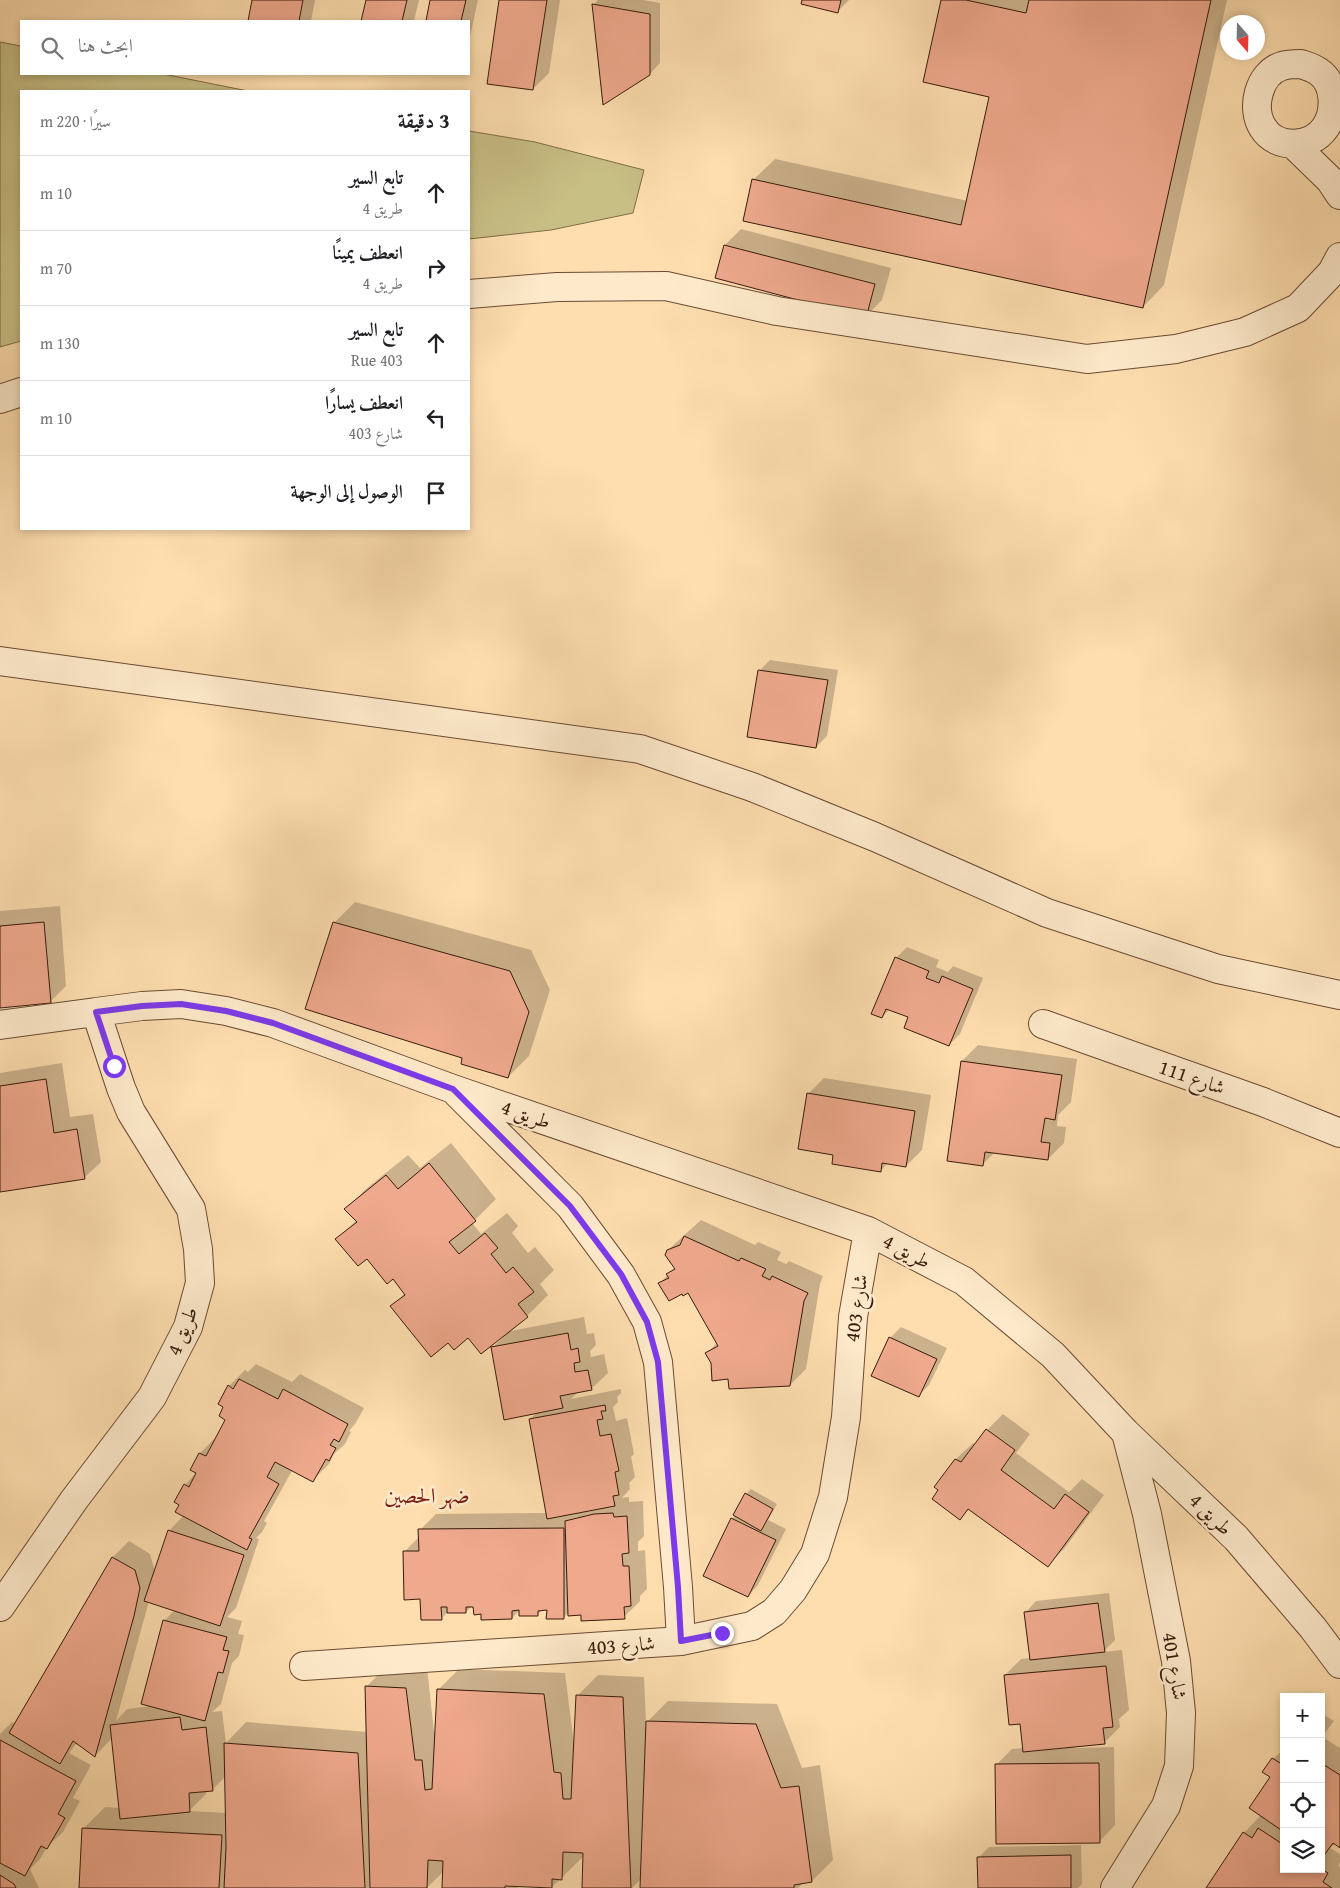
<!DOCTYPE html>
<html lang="ar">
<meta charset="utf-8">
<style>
:root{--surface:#fff;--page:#f6f6f6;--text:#202124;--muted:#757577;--line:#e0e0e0}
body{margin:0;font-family:"Gentium Book Plus",Amiri,serif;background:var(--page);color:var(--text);direction:rtl}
.controls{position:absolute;right:15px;bottom:15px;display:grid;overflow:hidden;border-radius:0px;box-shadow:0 2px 8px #0003}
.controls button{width:45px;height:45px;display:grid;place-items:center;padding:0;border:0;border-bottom:1px solid var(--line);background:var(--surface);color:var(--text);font:25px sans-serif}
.compass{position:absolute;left:1220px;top:15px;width:45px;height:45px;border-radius:50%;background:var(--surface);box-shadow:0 2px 8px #0003;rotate:160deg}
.stop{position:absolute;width:15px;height:15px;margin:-11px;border:4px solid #7c3aed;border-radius:50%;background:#fff}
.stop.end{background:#7c3aed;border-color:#fff;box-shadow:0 1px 5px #0008}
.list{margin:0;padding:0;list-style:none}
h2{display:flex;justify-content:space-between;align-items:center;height:65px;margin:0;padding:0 20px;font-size:21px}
h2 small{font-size:16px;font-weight:400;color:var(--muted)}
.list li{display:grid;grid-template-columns:32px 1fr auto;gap:15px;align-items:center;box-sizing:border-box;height:75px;padding:0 20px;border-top:1px solid var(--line)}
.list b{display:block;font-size:19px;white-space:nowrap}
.list p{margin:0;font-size:16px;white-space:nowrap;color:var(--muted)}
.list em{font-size:16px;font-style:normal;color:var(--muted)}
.icon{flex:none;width:28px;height:28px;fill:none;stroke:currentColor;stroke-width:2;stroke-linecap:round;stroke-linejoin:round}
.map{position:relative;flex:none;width:1340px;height:1888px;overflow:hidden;direction:ltr}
.search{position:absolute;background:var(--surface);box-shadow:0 2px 8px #0003;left:20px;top:20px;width:450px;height:55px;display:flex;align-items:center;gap:12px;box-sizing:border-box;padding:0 18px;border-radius:0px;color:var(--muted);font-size:19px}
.panel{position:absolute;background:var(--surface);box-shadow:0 2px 8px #0003;left:20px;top:90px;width:450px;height:440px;border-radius:0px;direction:rtl}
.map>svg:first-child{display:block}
.green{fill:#c8bf85;stroke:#806c48}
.shadow{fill:#0003;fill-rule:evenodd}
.building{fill:#efa98d;stroke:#381a0b}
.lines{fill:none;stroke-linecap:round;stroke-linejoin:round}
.street-casing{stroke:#6a4b34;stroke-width:30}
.street{stroke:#feeacb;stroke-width:28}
.route{stroke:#7c3aed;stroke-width:6}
.labels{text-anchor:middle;stroke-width:5;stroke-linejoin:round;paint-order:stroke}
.street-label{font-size:20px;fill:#381a0b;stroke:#feeacb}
.quarter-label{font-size:22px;fill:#7a1f14;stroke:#feeacb}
</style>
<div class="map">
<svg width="1340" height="1888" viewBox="0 0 1340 1888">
<rect width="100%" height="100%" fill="#fedeaf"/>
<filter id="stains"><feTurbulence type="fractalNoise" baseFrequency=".004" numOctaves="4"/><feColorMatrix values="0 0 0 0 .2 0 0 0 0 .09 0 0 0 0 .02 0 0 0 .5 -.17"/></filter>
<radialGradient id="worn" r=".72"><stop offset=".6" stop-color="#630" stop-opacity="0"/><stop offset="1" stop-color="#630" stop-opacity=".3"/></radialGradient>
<path class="green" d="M0,42L21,46V74H163L248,91H21V341L0,347Z
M469,131L535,142L644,170L633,213L551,230L469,239Z"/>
<path class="shadow" d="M253,0H315L311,21H249Z
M368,0H419L414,21H363Z
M432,0H478L469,41V21H427Z
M500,0H560L549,73L533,89Z
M598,0H643L660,3V63L649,75L604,103L594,4Z
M804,0H849L837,12Z
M942,0H1227L1164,285L1143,307L753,180L775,159L968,201L991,96Z
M741,229L891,268L882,300L866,316L716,277L725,245Z
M770,660L838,670L827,736L816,747L760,670Z
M355,902L531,950L550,990L529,1056L508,1077L464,1057L334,923Z
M60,906L66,986L50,1002L0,1006V911Z
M907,947L939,960L936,967L948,972L953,966L983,978L960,1034L949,1045L910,1017L890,1009L882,1017L896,958Z
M978,1045L1077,1059L1071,1102L1058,1115L1057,1126L1066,1127L1064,1143L1048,1159L995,1152L982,1165L962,1061Z
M62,1063L70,1117L93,1114L101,1162L84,1178L0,1191V1073Z
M824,1078L931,1095L922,1150L906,1166L888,1163L881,1170L835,1154L808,1094Z
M451,1143L496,1199L472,1223L481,1234L507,1213L518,1226L512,1233L528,1253L535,1247L554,1270L540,1284L548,1295L527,1316L506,1332L584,1317L587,1334L594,1333L596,1345L590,1351L591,1357L604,1354L608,1373L591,1389L578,1392L571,1399L621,1389V1393L617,1397L618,1402L613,1407L616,1421L627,1418L634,1454L631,1457L635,1477L629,1483L630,1489L622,1498L629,1497V1502L643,1501L644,1536L638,1542V1551L645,1550L647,1589L640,1596V1601L624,1617L569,1612L563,1618L548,1609H543L537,1615L520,1610L512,1618L482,1613L475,1606H472L466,1612H448L441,1619L422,1598L404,1552L420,1536V1530L436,1514L548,1513L530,1419L537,1412L492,1348L503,1337L502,1336L468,1337L449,1341L392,1307L405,1293L393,1278L367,1257L337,1239L357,1220L346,1209L367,1188L408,1155L420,1168Z
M701,1220L755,1245L758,1242L781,1252L777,1260L786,1264L789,1261L823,1276L820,1284L806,1369L790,1385L730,1378L713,1363L707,1353L718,1342L689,1291L660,1283L675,1267L668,1250Z
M901,1327L947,1348L929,1385L918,1396L890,1338Z
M256,1364L292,1382L300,1374L364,1408L355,1424L349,1431L351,1432L345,1444L334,1454L329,1464L313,1480L293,1469L264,1521L267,1523L262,1532L256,1538L259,1539L236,1608L227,1617L242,1621L238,1634L244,1635L239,1656L232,1663L221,1704L212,1712L222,1711L226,1743L246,1722L367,1732L366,1687L387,1666L427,1667L434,1732H436L438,1690L459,1669L565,1673L574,1744H575L577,1696L598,1675L644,1677L646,1723L668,1701L777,1704L802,1768L820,1765L833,1860L812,1881L804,1882L798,1888H642V1878L632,1888H601L584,1856L552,1887L519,1885L517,1888H443L444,1871L427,1888H80L84,1828L105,1807L120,1808L112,1738L95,1756L77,1743L69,1753L91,1765L73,1798L80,1801L63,1832L47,1847L40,1859L30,1869L39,1888H0V1734L12,1722L15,1724L113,1557L129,1541L150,1554L155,1571L169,1531L184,1515L181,1504L185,1485L197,1472L191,1469L200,1453L216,1437L227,1419L225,1407L229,1386L245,1370L248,1372ZM149,1601L175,1610L164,1621L153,1706L127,1709L116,1721ZM226,1776V1813L189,1811L206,1794V1790L213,1789Z
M1003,1414L1030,1434L1016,1453L1069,1492L1082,1479L1104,1495L1064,1549L1048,1565L969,1509L960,1518L940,1490L936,1487L956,1459L973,1443L976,1445L987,1430Z
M751,1489L777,1504L768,1520L786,1529L758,1585L748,1596L732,1519L736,1515L746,1494Z
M1109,1593L1115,1640L1103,1652L1122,1650L1129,1710L1119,1719L1120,1727L1104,1743L1075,1746V1748L1114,1747L1115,1825L1099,1842L996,1765L1012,1749L1024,1748L1022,1723L1005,1675L1021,1659L1031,1658L1026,1612L1036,1601Z
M1321,1713L1334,1721L1322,1737L1340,1748V1846L1336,1843L1330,1848L1340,1854V1862L1338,1866L1340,1867V1888H1208L1244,1833L1261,1815L1271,1777L1273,1759L1284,1749V1869H1321Z
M1081,1845L1082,1884L1078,1888H979V1857L989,1847Z"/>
<path class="building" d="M252,0H303L299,21H248Z
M366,0H407L402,21H361Z
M430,0H466L461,21H426Z
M499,0H547L533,90L487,84Z
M802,0H841L838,13L801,4Z
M941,0H966L1026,13L1029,0H1211L1143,308L743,221L752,179L961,225L989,97L923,82Z
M592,4L650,14V75L603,105Z
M724,245L875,284L866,318L715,278Z
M758,670L828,680L816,748L747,737Z
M44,922L51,1003L0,1008V926Z
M333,922L510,971L529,1012L508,1078L461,1064L462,1058L305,1009Z
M895,957L929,971L926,978L939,983L942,976L973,989L949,1046L904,1028L908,1017L886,1009L882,1018L871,1014Z
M961,1061L1062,1075L1055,1120L1045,1118L1041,1142L1050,1143L1048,1160L985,1152L983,1166L947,1161Z
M46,1079L54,1133L77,1129L85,1179L0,1192V1086Z
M807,1093L915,1111L906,1167L882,1163L881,1172L832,1164L833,1155L798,1149Z
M429,1163L476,1221L449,1242L459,1254L485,1233L498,1248L491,1254L506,1273L513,1267L534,1292L518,1304L528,1317L481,1354L468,1338L454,1350L448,1343L431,1357L390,1306L405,1295L393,1279L387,1284L367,1259L358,1266L335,1239L357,1222L344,1209L386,1175L398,1189Z
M684,1236L739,1261L741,1258L766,1269L762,1276L770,1280L772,1276L808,1293L804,1301L790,1386L729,1389L728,1379L712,1381L711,1363L705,1353L718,1346L688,1293L683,1296L682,1294L669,1301L658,1283L669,1278L666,1274L675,1269L665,1255L667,1250L680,1245Z
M568,1333L571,1350L578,1348L580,1362L574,1363L575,1372L588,1370L592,1390L560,1396L563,1408L504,1420L491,1347Z
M889,1337L937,1359L919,1397L871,1376Z
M239,1379L278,1399L283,1389L348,1424L339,1442L334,1439L330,1445L336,1448L329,1461L326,1459L313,1482L275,1462L267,1477L279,1484L249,1538L252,1539L247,1550L175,1512L179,1505L174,1502L184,1484L189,1487L196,1473L190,1470L199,1453L206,1456L225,1420L219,1416L223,1407L218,1404L228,1385L233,1389Z
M605,1405L606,1411H601L603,1419L597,1420L600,1436L611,1434L619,1471L615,1472L619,1495L613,1496L615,1506L547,1519L529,1419Z
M986,1429L1015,1450L1001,1470L1054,1509L1065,1494L1089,1512L1048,1567L968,1509L960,1520L932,1499L938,1490L934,1487L955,1459L961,1462Z
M745,1493L773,1509L761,1531L733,1515Z
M613,1513L614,1517L627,1516L629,1553L622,1554L623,1566H629L631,1606L624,1607L625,1619L581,1621V1615L568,1616L565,1521L594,1514Z
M731,1518L776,1540L748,1597L703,1576Z
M564,1528V1619H546L547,1610L538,1611V1616H519V1610L512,1611V1619L481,1620V1614L474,1615L473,1607H466V1613H447V1607H441L442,1620H421L420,1599L404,1600L403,1551H419L418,1529Z
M168,1530L244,1555L220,1626L144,1601Z
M112,1557L135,1570L140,1588L134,1616L95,1757L73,1741L60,1764L9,1733Z
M1098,1603L1105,1652L1030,1660L1024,1612Z
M163,1620L227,1637L223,1650L229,1651L223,1673L218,1672L205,1721L141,1704Z
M1106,1666L1113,1727L1103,1728L1105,1744L1023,1752L1020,1724L1009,1725L1004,1675Z
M365,1686L406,1688L415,1760H422L425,1790L432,1789L437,1689L544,1694L554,1772L561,1773L563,1799H571L576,1695L623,1697L631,1888H582L583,1853L563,1852L562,1880L552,1879V1888L505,1886V1888H442L443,1861L428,1860L427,1888H370Z
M180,1717L182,1730L206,1727L213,1791L189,1793L190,1812L120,1819L110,1725Z
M646,1721L756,1724L781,1788L799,1786L812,1882L794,1885V1888H640Z
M0,1740L76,1781L58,1814L65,1818L47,1849L41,1846L25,1876L0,1863Z
M224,1743L358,1753L365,1888H224L226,1847Z
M1272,1758L1280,1763L1284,1758V1832L1249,1808L1270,1777L1262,1772Z
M1099,1763L1100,1843L996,1844L995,1764Z
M1321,1763L1340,1775V1848L1333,1843L1322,1858Z
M82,1828L222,1835L219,1888H79Z
M1258,1828L1284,1845V1869H1321L1328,1873L1323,1882L1332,1888H1206L1243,1832L1252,1838Z
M1071,1855V1888H978L977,1857Z
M0,1875L14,1884L16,1888H0Z"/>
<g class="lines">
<g class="street-casing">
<path id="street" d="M1301,64C1307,66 1314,68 1319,72C1336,84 1336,112 1325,128C1311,148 1277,150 1263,128C1250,108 1259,73 1282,66C1288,64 1295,64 1301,64Z
M1294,145L1330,180L1340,195
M469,294L557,287L666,286L777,311L1087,359L1176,349L1245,332L1298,308L1332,272L1340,257
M0,399L21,392
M0,661L640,749L752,787L875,837L1047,913L1218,969L1340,995
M1043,1024L1263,1102L1340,1133
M0,1025L96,1012
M457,1093L570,1206L621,1275L647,1322L658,1362L678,1587L681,1641
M0,1607L74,1500L152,1397L188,1327L200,1283L198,1249L191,1209L131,1112L121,1088L96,1012L142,1006L181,1004L226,1011L273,1023L453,1089L868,1231L964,1281L1053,1355L1126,1433L1236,1538L1313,1628L1340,1664
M304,1666L681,1641L752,1626L774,1612L793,1590L815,1554L833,1497L846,1417L853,1317L868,1231
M1115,1888L1166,1806L1179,1766L1181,1713L1176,1661L1147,1514L1126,1433"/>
</g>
<use href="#street" class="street"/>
</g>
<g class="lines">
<path class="route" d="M114,1066L96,1012L142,1006L181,1004L226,1011L273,1023L453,1089L570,1206L621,1274L647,1322L658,1362L678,1587L681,1641L722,1633"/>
</g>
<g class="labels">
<g class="street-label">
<text transform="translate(1192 1077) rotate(19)" y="7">شارع 111</text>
<text transform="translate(526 1114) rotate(19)" y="7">طريق 4</text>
<text transform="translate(907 1251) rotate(28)" y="7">طريق 4</text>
<text transform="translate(856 1308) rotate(-82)" y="7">شارع 403</text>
<text transform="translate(182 1331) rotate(-68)" y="7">طريق 4</text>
<text transform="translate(1211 1514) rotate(44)" y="7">طريق 4</text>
<text transform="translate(621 1645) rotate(-4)" y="7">شارع 403</text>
<text transform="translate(1175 1666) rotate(81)" y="7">شارع 401</text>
</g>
<g class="quarter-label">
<text x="427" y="1503">ضهر الحصين</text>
</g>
</g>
<rect width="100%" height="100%" filter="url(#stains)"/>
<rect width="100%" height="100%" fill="url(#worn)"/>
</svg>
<div class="controls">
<button>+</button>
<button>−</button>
<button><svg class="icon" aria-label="locate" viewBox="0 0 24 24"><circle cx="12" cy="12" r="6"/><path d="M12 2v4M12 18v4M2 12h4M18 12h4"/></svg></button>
<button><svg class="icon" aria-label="layers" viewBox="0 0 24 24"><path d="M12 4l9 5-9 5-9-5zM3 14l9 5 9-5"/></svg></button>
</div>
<svg class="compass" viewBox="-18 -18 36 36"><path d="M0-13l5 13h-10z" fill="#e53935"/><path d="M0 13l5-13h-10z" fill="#757577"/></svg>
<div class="stop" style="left:114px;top:1066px"></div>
<div class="stop end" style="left:722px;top:1633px"></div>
<div class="search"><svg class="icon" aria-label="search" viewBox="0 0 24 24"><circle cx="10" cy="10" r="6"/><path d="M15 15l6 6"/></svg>ابحث هنا</div>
<section class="panel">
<h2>3 دقيقة<small>سيرًا · 220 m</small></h2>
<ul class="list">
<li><svg class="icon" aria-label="ahead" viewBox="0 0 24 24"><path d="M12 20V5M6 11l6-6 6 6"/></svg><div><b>تابع السير</b><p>طريق 4</p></div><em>10 m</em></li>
<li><svg class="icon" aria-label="right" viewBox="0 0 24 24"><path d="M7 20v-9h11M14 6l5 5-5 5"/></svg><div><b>انعطف يمينًا</b><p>طريق 4</p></div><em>70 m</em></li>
<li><svg class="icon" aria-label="ahead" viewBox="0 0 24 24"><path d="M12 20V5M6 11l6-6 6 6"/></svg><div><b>تابع السير</b><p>Rue 403</p></div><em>130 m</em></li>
<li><svg class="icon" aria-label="left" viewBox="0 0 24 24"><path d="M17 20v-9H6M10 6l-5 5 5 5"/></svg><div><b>انعطف يسارًا</b><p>شارع 403</p></div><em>10 m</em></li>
<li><svg class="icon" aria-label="arrive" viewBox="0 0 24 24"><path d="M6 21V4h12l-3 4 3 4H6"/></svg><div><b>الوصول إلى الوجهة</b></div></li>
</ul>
</section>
</div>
